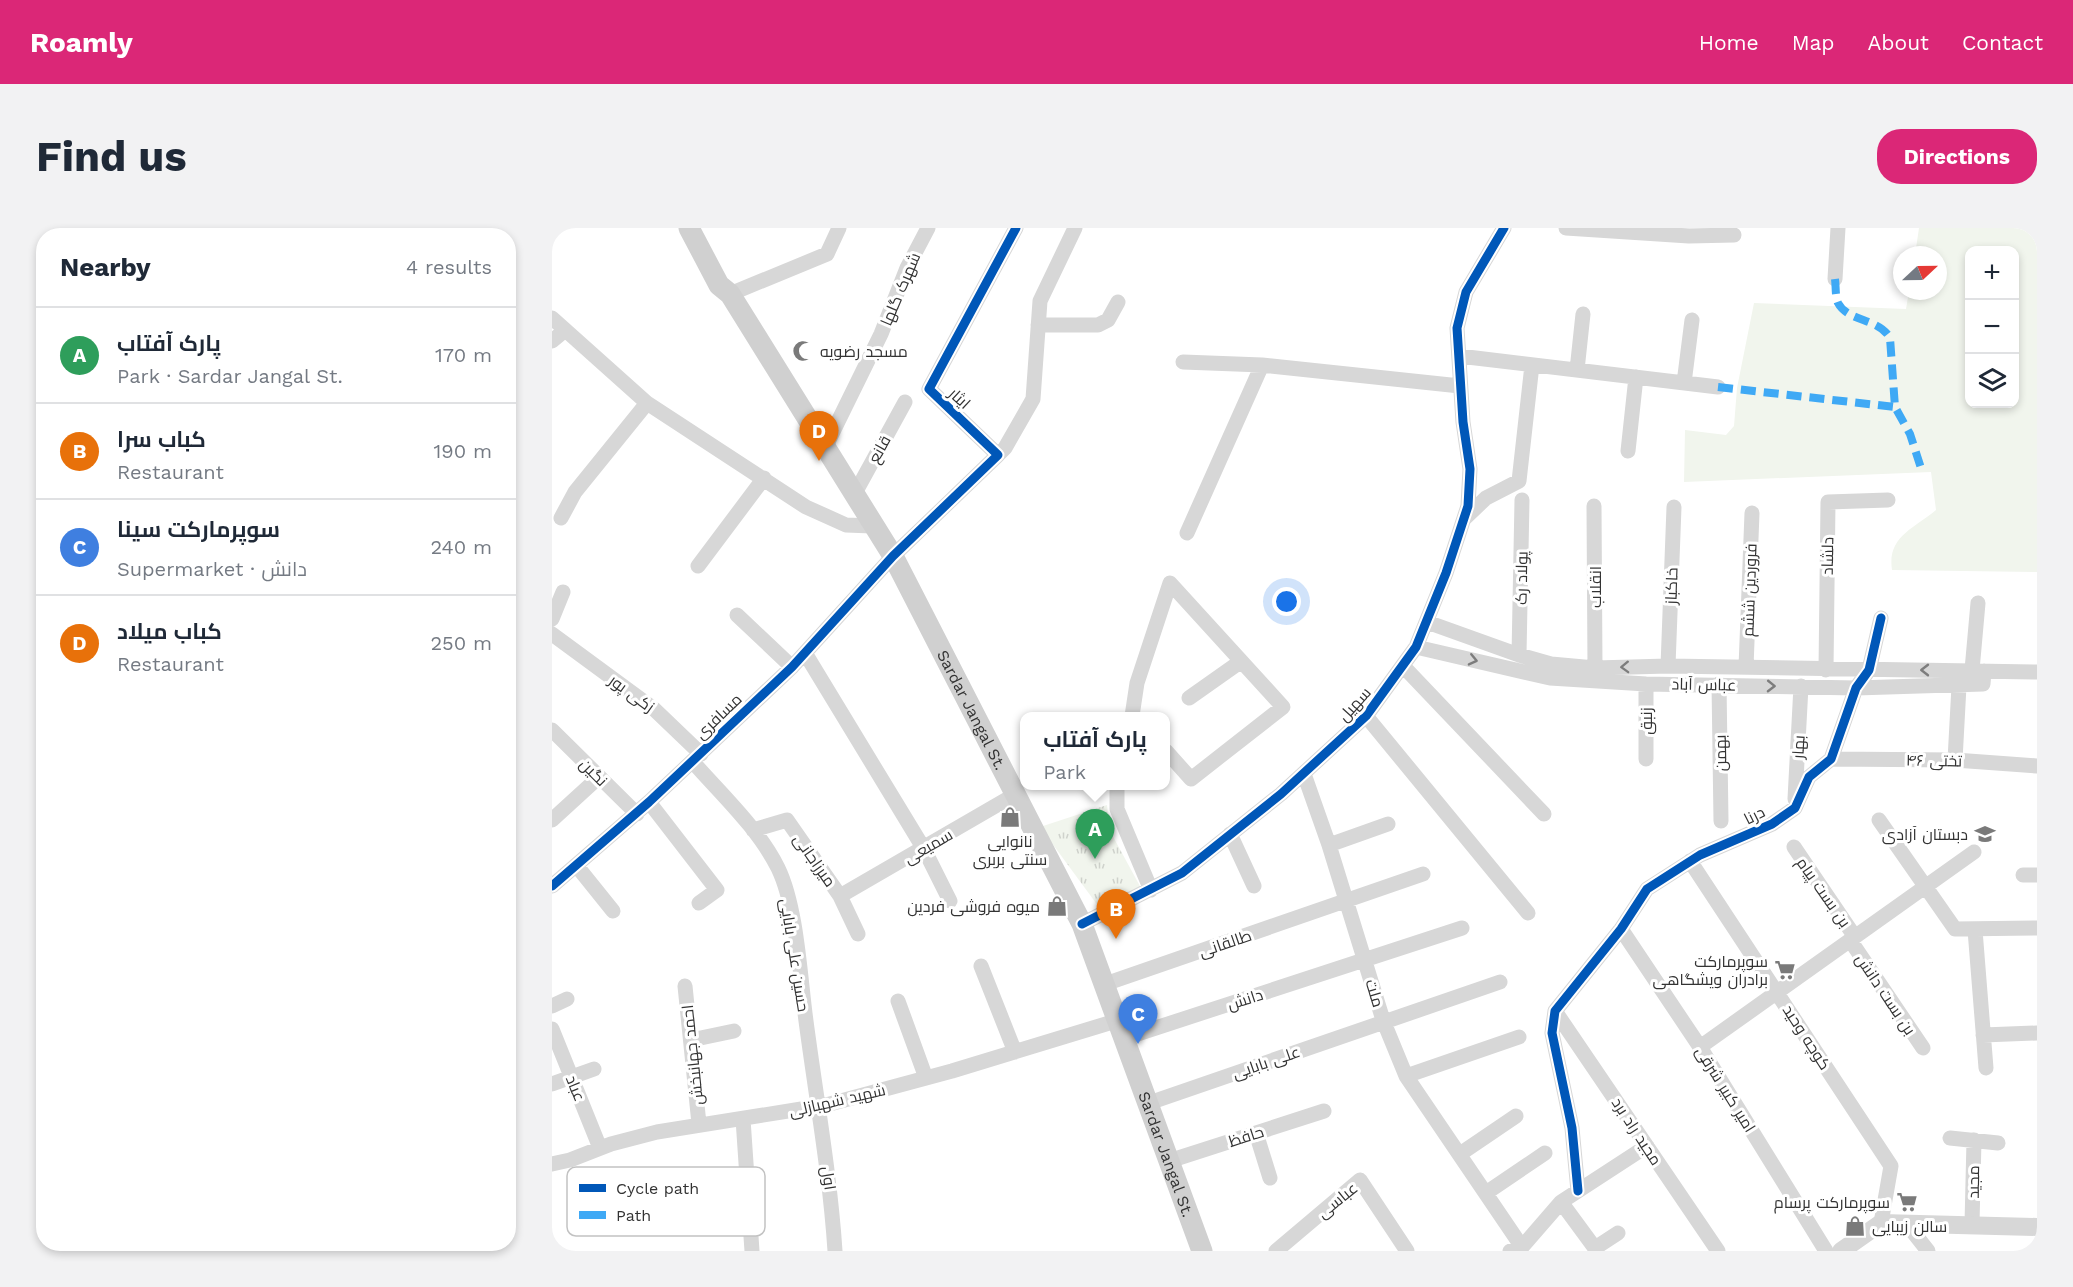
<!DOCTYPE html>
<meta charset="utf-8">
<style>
:root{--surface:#fff;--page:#f2f2f3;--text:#1f2937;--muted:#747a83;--line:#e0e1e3;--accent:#db2777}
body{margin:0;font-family:"Work Sans",Cairo,sans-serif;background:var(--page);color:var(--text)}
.controls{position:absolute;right:18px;top:18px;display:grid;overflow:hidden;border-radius:12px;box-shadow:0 3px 9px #0003}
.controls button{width:54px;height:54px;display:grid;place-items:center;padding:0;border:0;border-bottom:2px solid var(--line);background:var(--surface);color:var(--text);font:30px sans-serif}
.compass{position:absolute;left:1341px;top:18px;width:54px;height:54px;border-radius:50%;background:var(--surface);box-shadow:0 3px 9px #0003;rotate:68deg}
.you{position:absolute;left:735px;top:374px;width:21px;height:21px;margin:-15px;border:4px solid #fff;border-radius:50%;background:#1a73e8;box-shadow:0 0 0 9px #1a73e833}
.badge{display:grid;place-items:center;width:39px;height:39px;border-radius:50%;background:var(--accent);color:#fff;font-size:20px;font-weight:700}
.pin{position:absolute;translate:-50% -50px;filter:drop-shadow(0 2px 3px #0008)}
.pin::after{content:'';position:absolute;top:32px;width:21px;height:18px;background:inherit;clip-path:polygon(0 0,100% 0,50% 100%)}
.popup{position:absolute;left:468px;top:484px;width:150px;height:78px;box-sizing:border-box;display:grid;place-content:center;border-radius:12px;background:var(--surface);filter:drop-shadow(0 2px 4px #0005);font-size:20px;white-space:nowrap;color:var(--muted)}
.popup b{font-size:22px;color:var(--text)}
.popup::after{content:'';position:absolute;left:50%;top:100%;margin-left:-12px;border:12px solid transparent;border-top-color:var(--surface)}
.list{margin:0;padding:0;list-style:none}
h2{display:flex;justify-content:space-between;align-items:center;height:78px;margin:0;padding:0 24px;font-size:26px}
h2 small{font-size:20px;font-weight:400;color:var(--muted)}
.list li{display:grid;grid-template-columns:39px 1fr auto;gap:18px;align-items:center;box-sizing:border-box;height:96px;padding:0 24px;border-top:2px solid var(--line)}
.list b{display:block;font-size:22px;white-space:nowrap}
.list p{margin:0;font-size:20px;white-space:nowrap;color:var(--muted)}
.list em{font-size:20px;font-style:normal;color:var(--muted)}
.icon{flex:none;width:33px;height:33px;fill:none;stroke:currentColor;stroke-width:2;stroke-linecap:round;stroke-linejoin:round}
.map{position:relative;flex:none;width:1485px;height:1023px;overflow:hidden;border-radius:24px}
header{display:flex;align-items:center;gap:36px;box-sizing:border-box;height:84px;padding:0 30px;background:var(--accent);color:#fff}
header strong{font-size:28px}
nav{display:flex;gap:33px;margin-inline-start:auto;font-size:21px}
.intro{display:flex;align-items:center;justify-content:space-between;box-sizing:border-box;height:144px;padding:0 36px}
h1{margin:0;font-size:42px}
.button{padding:15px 27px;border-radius:24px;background:var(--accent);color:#fff;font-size:21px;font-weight:700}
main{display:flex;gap:36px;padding:0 36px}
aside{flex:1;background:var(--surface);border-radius:24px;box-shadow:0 3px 9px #0003}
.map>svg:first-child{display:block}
.green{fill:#f1f5ed;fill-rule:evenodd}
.park{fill:url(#park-tufts)}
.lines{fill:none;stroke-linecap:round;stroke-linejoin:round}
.minor{stroke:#d7d7d7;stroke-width:15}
.tertiary{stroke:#d7d7d7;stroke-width:18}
.secondary{stroke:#d0d0d0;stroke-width:21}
.quiet{stroke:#3fa9f5;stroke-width:8;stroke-dasharray:15 8;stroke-linecap:butt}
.cycleway-casing{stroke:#fff;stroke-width:13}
.cycleway{stroke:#0057b8;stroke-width:9}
.oneway{stroke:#7d7d7d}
.labels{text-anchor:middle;stroke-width:6;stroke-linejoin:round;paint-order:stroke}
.street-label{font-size:16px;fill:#333;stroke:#fff}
.poi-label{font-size:16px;fill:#333;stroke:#fff;text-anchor:end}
.key{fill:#fff;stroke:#c2c2c2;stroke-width:1.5}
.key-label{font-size:16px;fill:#333}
</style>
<header>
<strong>Roamly</strong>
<nav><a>Home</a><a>Map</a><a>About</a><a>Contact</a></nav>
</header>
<div class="intro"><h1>Find us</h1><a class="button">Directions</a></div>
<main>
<aside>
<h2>Nearby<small>4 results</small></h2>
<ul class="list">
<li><span class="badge" style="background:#2e9e5b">A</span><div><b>پارک آفتاب</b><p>Park · Sardar Jangal St.</p></div><em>170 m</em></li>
<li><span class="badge" style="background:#e8710a">B</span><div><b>کباب سرا</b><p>Restaurant</p></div><em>190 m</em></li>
<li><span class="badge" style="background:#3f7fe0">C</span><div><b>سوپرمارکت سینا</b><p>Supermarket · دانش</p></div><em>240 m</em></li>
<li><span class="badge" style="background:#e8710a">D</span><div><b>کباب میلاد</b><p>Restaurant</p></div><em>250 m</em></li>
</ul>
</aside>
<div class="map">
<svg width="1485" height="1023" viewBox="0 0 1485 1023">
<defs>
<pattern id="park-tufts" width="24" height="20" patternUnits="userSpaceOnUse" patternTransform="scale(1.5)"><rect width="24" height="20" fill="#f1f5ed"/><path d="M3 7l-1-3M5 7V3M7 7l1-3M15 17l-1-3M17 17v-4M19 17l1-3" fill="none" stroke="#cfd2cc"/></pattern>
</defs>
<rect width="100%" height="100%" fill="#fff"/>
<path class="green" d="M1367,0H1485V344L1340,342C1335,309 1361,301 1384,282L1379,244L1132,254L1133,202L1174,207L1182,198L1185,160L1202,75L1354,81L1357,63H1386V27H1363ZM1418,22H1462V176H1418Z"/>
<path class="park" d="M555,577L558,603L589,660L552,686L488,599Z"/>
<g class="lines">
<path class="minor" d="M1014,0L1137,8L1182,7
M1283,51L1286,0
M178,66L275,26L287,0
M0,90L95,175L254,279L294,297L320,298
M486,97H546L556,92L566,74
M0,113L12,103
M907,128L1166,159
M631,134L710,137L908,158
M1025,142L1031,86
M1132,155L1140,92
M273,220L329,106L355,40L376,0
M1076,223L1084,149
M446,227L453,220L481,171L488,73L523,0
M302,267L353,174
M1042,278L1043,440
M9,290L23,264L95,175
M913,290L934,270L967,253L980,137
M635,305L710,137
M146,338L212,250
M185,387L240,439
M0,391L11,364
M875,394L967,427L999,436L1043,440L1116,438L1485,444
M0,406L102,481L149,526
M864,419L998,450L1094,456L1304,460L1431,456L1432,443
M253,425L372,621L398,673
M967,427L970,272
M851,438L992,586
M1116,438L1122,279
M1194,439L1200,285
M1274,442L1276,274L1336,272
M1420,442L1426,375
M1167,456L1169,593
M637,470L688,434
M580,488L585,455L618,355L731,479L639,551L614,523
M814,488L976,685
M0,502L85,586
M1094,531V456
M1279,531L1403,532L1485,538
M1403,532L1407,458
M141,534C170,567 206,600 226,640C245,679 248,749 254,793C264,869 278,946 283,1023
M752,546L777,617L831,792L854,848L970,1019
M565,558V581L599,662
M1243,571L1249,458
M97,574L165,662L147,675
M0,592L47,549
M1327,592L1403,701L1485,700
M201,602L235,592L288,668L306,706
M678,606L702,658
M777,617L836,596
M1242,619L1303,709
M1138,633L1339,938L1329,995
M24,637L61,683
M1471,647H1485
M0,658L97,574L240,439L341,328L446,227L377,161L464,0
M288,668L464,566
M530,696L630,645L729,566L814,488L864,419L894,345L916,278L918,241L911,194L905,100L914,64L952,0
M1069,701L1148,819L1274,1023
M1423,702L1434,840
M1298,712L1371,820
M429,738L463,824
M553,756L871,646
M133,758L147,896
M346,773L374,850
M0,778L15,771
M1003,783L1166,1023
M0,801L48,920
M1431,807L1485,805
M573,810L910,700
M139,812L182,803
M1148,819L1422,624
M854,848L967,809
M0,856L42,841
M597,875L948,754
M191,891L200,1023
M704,905L718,950
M1398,910L1446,915
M908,926L964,888
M617,933L772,883
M0,936L18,932L59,916L105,904L274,877L400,843L567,792
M1026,963L1020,900L1000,805L1003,783L1069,701L1095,661L1148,627L1220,596L1243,580L1257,549L1279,531L1304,460L1317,442L1329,390
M934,965L993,925
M1009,974L1045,1023
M1354,995L1376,1023
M1420,996L1422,912
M1043,1020L1066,1005
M724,1023L808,952L855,1023
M958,1023L970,1019L1009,974L1095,918"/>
<path class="tertiary" d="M1289,1023L1329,995L1485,999"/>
<path class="secondary" id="s1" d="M137,0L167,57L178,66L341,328L530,696L650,1023"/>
<path class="quiet" d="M1283,51C1284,58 1283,68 1286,75C1296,94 1327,90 1338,110L1343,179L1358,206L1369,240
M1166,159L1343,179"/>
<g class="cycleway-casing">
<path id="cycleway" d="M0,658L97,574L240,439L341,328L446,227L377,161L464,0
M530,696L630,645L729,566L814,488L864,419L894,345L916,278L918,241L911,194L905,100L914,64L952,0
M1026,963L1020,900L1000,805L1003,783L1069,701L1095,661L1148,627L1220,596L1243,580L1257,549L1279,531L1304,460L1317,442L1329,390"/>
</g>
<use href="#cycleway" class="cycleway"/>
</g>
<defs><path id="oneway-chevron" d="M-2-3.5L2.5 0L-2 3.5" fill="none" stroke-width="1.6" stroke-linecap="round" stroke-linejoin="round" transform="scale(1.5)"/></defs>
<g class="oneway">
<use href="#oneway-chevron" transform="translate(921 432) rotate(13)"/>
<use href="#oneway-chevron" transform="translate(1073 439) rotate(178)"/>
<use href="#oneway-chevron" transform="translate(1373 442) rotate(180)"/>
<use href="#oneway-chevron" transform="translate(1219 458) rotate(1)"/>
</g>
<defs>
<g id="mosque-bare" transform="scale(1.62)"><path d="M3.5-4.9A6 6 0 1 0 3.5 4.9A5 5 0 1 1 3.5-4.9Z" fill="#7a7a7a" stroke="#fff" stroke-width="2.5" paint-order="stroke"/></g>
<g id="shop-bare" transform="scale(1.62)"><path d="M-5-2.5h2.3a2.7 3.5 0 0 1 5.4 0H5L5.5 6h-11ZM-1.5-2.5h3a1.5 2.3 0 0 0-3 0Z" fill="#7a7a7a" stroke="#fff" stroke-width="2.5" paint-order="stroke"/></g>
<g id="school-bare" transform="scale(1.62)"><path d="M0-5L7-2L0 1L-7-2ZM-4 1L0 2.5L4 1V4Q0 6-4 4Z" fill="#7a7a7a" stroke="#fff" stroke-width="2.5" paint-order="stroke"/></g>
<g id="supermarket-bare" transform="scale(1.62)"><path d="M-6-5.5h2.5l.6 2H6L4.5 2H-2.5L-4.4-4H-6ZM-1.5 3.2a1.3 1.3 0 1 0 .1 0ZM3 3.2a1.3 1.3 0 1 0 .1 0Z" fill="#7a7a7a" stroke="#fff" stroke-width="2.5" paint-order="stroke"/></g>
</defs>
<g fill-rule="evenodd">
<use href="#mosque-bare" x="251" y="123"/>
<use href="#shop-bare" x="458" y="589"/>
<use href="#school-bare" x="1433" y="606"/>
<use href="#shop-bare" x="505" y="678"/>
<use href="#supermarket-bare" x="1233" y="742"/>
<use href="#supermarket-bare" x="1355" y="974"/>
<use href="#shop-bare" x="1303" y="998"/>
</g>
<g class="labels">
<g class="street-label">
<text transform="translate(348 61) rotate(-67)" y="6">شهرک گلها</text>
<text transform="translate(408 170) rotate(43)" y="6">ایثار</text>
<text transform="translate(327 221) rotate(-61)" y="6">قانع</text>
<text transform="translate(1275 328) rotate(-89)" y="6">دلشاد</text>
<text transform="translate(969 350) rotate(-89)" y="6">پولاد رک</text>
<text transform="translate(1119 358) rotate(-88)" y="6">خاکباز</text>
<text transform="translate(1043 359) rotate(-90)" y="6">انقلاب</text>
<text transform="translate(1197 362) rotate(-88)" y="6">فروردین ششم</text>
<text transform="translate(1152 456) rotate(1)" y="6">عباس آباد</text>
<text transform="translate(80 465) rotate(36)" y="6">زکی پور</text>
<text transform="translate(802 476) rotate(-48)" y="6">سهیل</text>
<text dy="6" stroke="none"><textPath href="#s1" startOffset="560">Sardar Jangal St.</textPath></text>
<text transform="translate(166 488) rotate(-44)" y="6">مسافری</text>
<text transform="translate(1094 493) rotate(-90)" y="6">زنبق</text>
<text transform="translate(1246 519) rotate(-87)" y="6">بهار</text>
<text transform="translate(1168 525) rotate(-91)" y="6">بهمن</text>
<text transform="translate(1382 532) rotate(1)" y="6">تختی ۴۶</text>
<text transform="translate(42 544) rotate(45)" y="6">نگین</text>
<text transform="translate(1202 587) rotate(-27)" y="6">درنا</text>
<text transform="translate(376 618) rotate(-30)" y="6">سمیعی</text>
<text transform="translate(263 632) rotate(55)" y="6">میرزاجانی</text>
<text transform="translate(1272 664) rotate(55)" y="6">بن بست پیام</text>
<text transform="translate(673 715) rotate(-19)" y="6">طالقانی</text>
<text transform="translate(243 727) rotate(81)" y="6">حسین علی بابایی</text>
<text transform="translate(823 765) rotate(73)" y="6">ملت</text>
<text transform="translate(1334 766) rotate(56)" y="6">بن بست دانش</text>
<text transform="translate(693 771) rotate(-18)" y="6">دانش</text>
<text transform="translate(1255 809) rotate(57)" y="6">کوچه وحید</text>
<text transform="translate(140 827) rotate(-96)" y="6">احمد جهانبخش</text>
<text transform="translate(714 834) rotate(-19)" y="6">علی بابایی</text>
<text transform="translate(24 860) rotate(68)" y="6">عباد</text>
<text transform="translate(1174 861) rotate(58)" y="6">امیر کبیر شرقی</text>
<text transform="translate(285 872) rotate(-13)" y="6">شهید شهبازلی</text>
<text transform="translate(1085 903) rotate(57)" y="6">مجید راد برد</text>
<text transform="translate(694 908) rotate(-18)" y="6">حافظ</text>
<text dy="6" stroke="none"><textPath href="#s1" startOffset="1046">Sardar Jangal St.</textPath></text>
<text transform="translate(277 950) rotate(81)" y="6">اول</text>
<text transform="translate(1421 954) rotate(-89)" y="6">مجید</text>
<text transform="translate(785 972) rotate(-39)" y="6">عباسی</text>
</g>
<g class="poi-label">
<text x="268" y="129" text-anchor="start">مسجد رضویه</text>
<text x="1416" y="612">دبستان آزادی</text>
<text x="458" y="619" text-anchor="middle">نانوایی<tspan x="458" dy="18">سنتی بربری</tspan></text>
<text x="488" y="684">میوه فروشی فردین</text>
<text x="1216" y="739">سوپرمارکت<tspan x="1216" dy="18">برادران ویشگاهی</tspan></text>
<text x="1338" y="980">سوپرمارکت پرسام</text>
<text x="1320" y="1004" text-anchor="start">سالن زیبایی</text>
</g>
</g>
<rect x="15" y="939" width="198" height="69" rx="9" class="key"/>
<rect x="27" y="956" width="27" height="8" fill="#0057b8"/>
<rect x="27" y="983" width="27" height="8" fill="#3fa9f5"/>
<g class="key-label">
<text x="64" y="966">Cycle path</text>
<text x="64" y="993">Path</text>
</g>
</svg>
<div class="controls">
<button>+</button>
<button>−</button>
<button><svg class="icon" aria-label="layers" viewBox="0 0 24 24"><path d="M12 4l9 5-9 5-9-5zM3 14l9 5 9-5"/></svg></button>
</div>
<svg class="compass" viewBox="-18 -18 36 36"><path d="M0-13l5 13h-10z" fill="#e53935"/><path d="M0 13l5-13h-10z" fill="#747a83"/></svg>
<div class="you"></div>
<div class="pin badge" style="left:543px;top:631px;background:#2e9e5b">A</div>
<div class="popup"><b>پارک آفتاب</b>Park</div>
<div class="pin badge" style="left:564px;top:711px;background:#e8710a">B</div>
<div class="pin badge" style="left:586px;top:816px;background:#3f7fe0">C</div>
<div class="pin badge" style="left:267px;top:233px;background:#e8710a">D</div>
</div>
</main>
